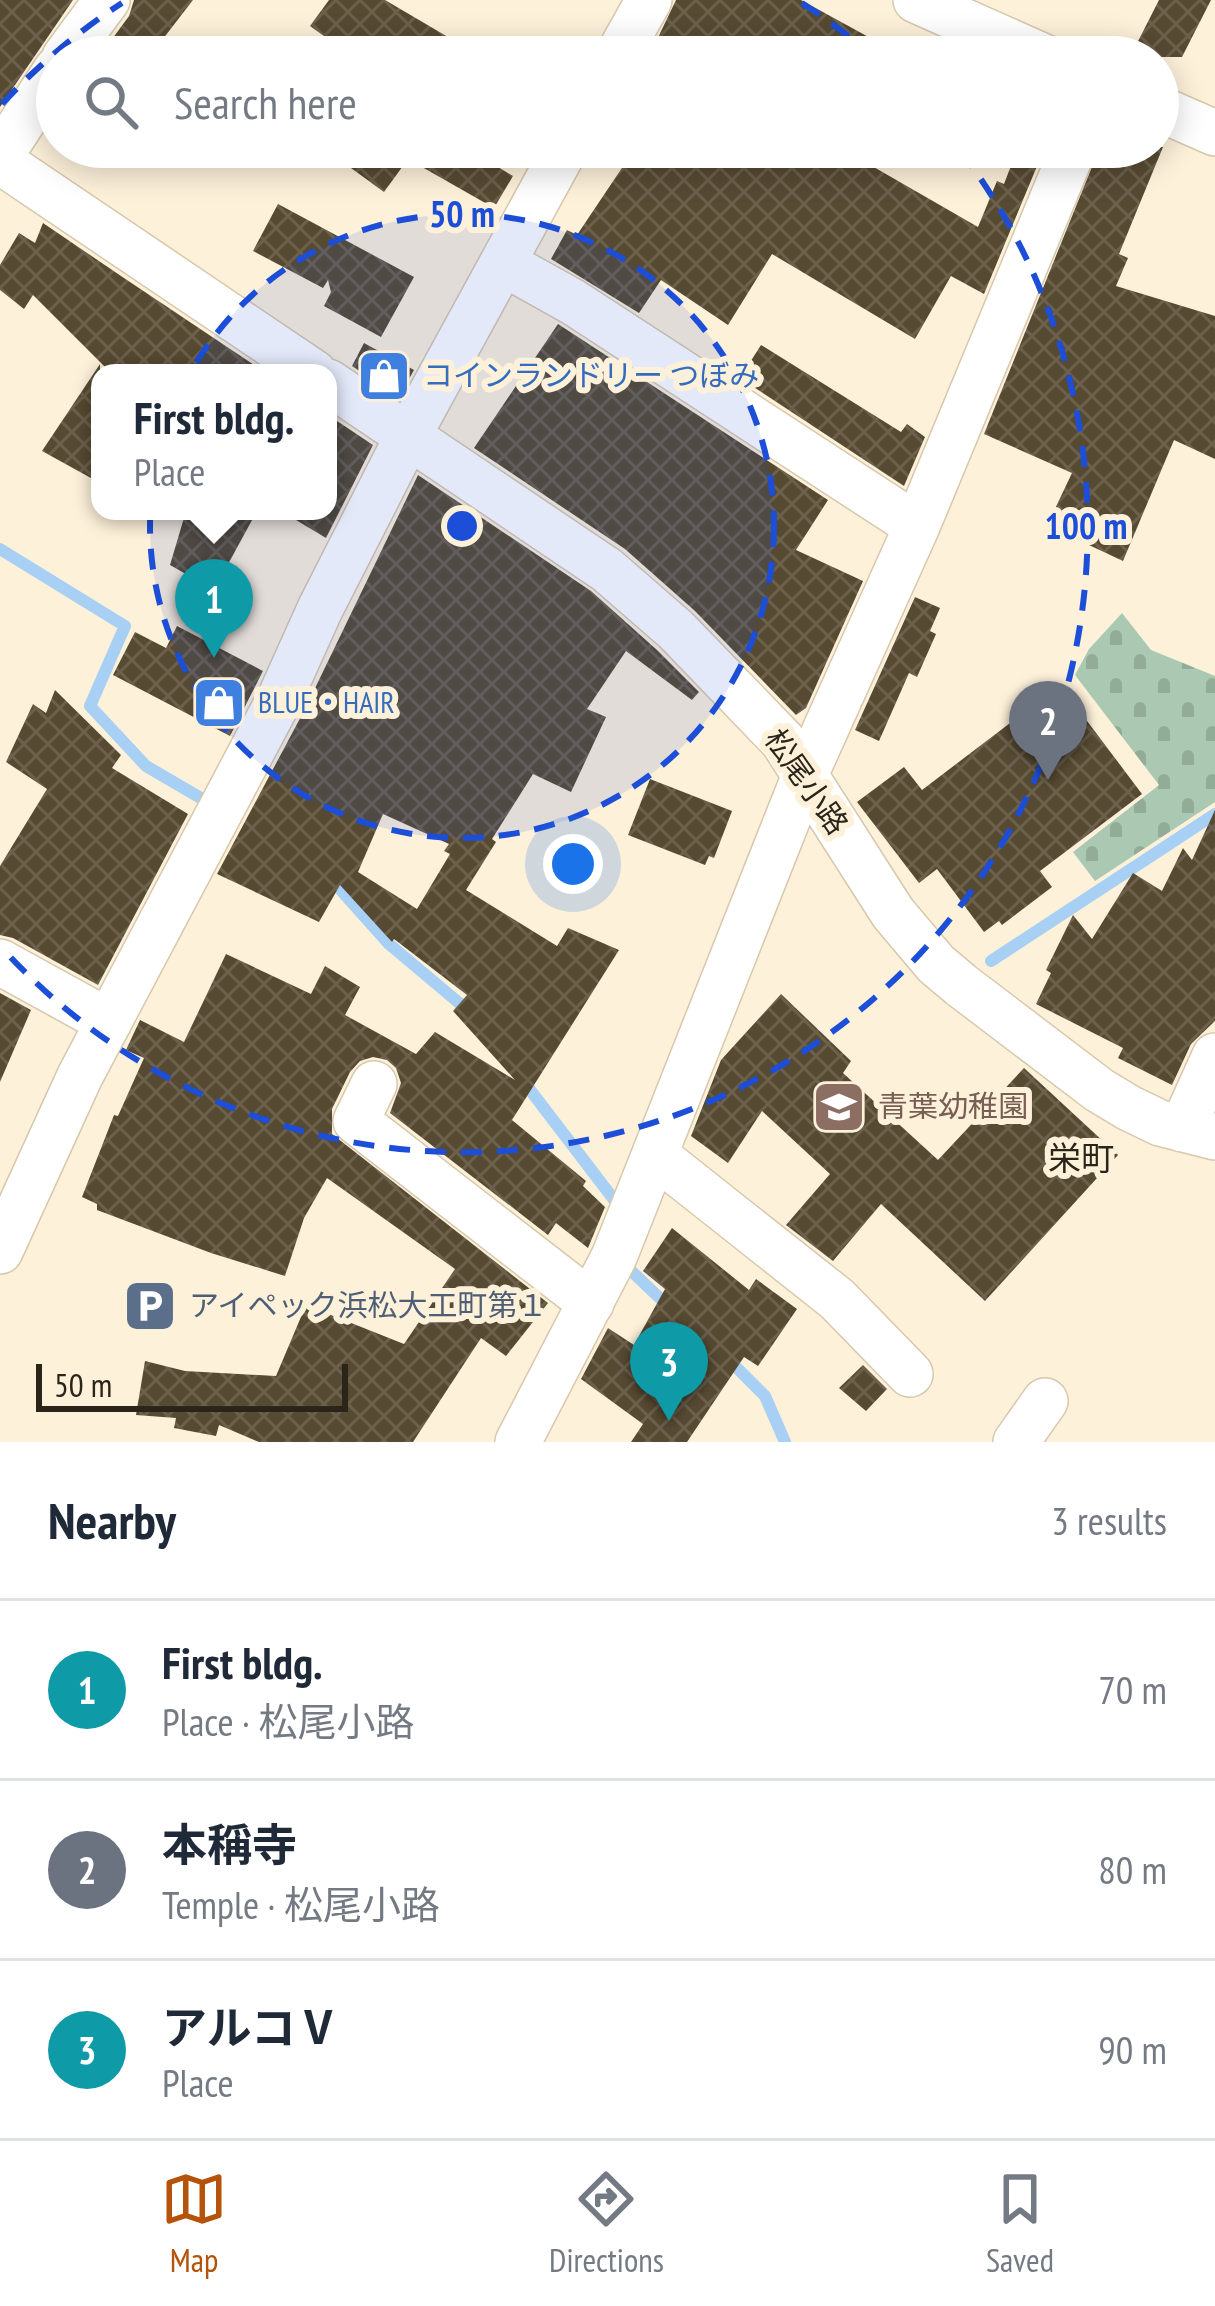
<!DOCTYPE html>
<meta charset="utf-8">
<style>
:root{--surface:#fff;--page:#f2f2f3;--text:#1f2937;--muted:#747a83;--line:#e0e1e3;--accent:#b45309}
body{margin:0;font-family:"PT Sans Narrow","Noto Sans JP",sans-serif;background:var(--page);color:var(--text)}
.scale{position:absolute;left:36px;bottom:30px;width:312px;box-sizing:border-box;padding-left:12px;border:6px solid #2a2419;border-top:0;font-size:33px;line-height:42px;white-space:nowrap;color:#2a2419;-webkit-text-stroke:9px #fdf1da;paint-order:stroke}
.you{position:absolute;left:573px;top:864px;width:42px;height:42px;margin:-30px;border:9px solid #fff;border-radius:50%;background:#1a73e8;box-shadow:0 0 0 18px #1a73e833}
.badge{display:grid;place-items:center;width:78px;height:78px;border-radius:50%;background:var(--accent);color:#fff;font-size:39px;font-weight:700}
.pin{position:absolute;translate:-50% -99px;filter:drop-shadow(0 3px 6px #0008)}
.pin::after{content:'';position:absolute;top:63px;width:42px;height:36px;background:inherit;clip-path:polygon(0 0,100% 0,50% 100%)}
.popup{position:absolute;left:91px;top:364px;width:246px;height:156px;box-sizing:border-box;display:grid;place-content:center;border-radius:24px;background:var(--surface);filter:drop-shadow(0 3px 9px #0005);font-size:39px;white-space:nowrap;color:var(--muted)}
.popup b{font-size:45px;color:var(--text)}
.popup::after{content:'';position:absolute;left:50%;top:100%;margin-left:-24px;border:24px solid transparent;border-top-color:var(--surface)}
.list{margin:0;padding:0;list-style:none}
h2{display:flex;justify-content:space-between;align-items:center;height:156px;margin:0;padding:0 48px;font-size:51px}
h2 small{font-size:39px;font-weight:400;color:var(--muted)}
.list li{display:grid;grid-template-columns:78px 1fr auto;gap:36px;align-items:center;box-sizing:border-box;height:180px;padding:0 48px;border-top:3px solid var(--line)}
.list b{display:block;font-size:45px;white-space:nowrap}
.list p{margin:0;font-size:39px;white-space:nowrap;color:var(--muted)}
.list em{font-size:39px;font-style:normal;color:var(--muted)}
.icon{flex:none;width:66px;height:66px;fill:none;stroke:currentColor;stroke-width:2;stroke-linecap:round;stroke-linejoin:round}
.map{position:relative;flex:none;width:1215px;height:1442px;overflow:hidden}
.search{position:absolute;background:var(--surface);box-shadow:0 6px 30px #0003;left:36px;right:36px;top:36px;height:132px;display:flex;align-items:center;gap:30px;box-sizing:border-box;padding:0 42px;border-radius:66px;color:var(--muted);font-size:45px}
.sheet{height:696px;background:var(--surface)}
nav{display:flex;justify-content:space-around;align-items:center;box-sizing:border-box;height:168px;border-top:3px solid var(--line);background:var(--surface);font-size:33px;color:var(--muted)}
nav a{display:grid;justify-items:center;gap:6px}
nav .on{color:var(--accent)}
.map>svg:first-child{display:block}
.cemetery{fill:url(#cemetery-stones)}
.lines{fill:none;stroke-linecap:round;stroke-linejoin:round}
.stream{stroke:#a7d0f4;stroke-width:12}
.building{fill:url(#building-cross-hatch);fill-rule:evenodd}
.minor-casing{stroke:#d7c8ac;stroke-width:48}
.minor{stroke:#fff;stroke-width:45}
.ring{fill:none;stroke:#1d4ed8;stroke-width:6;stroke-dasharray:21 15}
.labels{text-anchor:middle;stroke-width:12;stroke-linejoin:round;paint-order:stroke}
.shop-label{font-size:30px;fill:#366cbe;stroke:#fdf1da;text-anchor:start}
.street-label{font-size:30px;fill:#2a2419;stroke:#fdf1da}
.education-label{font-size:30px;fill:#785e54;stroke:#fdf1da;text-anchor:start}
.service-label{font-size:30px;fill:#4e5e75;stroke:#fdf1da;text-anchor:start}
.neighbourhood-label{font-size:33px;fill:#2a2419;stroke:#fdf1da}
.centre{fill:#1d4ed8;stroke:#fdf1da;stroke-width:6}
.ring-label{font-size:36px;text-anchor:middle;font-weight:bold;fill:#1d4ed8;stroke:#fdf1da;stroke-width:12;stroke-linejoin:round;paint-order:stroke}
</style>
<div class="map">
<svg width="1215" height="1442" viewBox="0 0 1215 1442">
<defs>
<pattern id="cemetery-stones" width="16" height="16" patternUnits="userSpaceOnUse" patternTransform="scale(3)"><rect width="16" height="16" fill="#aac8b2"/><path d="M2 7V4a2 2 0 0 1 4 0v3zM10 15v-3a2 2 0 0 1 4 0v3z" fill="#92ac98"/></pattern>
<pattern id="building-cross-hatch" width="8" height="8" patternUnits="userSpaceOnUse" patternTransform="scale(3)"><rect width="8" height="8" fill="#574a32"/><path d="M0 0l8 8M0 8l8-8" fill="none" stroke="#6c614d"/></pattern>
</defs>
<rect width="100%" height="100%" fill="#fdf1da"/>
<path class="cemetery" d="M1122,613L1151,650L1215,676V802L1095,881L1073,852L1159,785L1075,675L1089,649Z"/>
<g class="lines">
<path class="stream" d="M0,549L125,626L90,706L146,766L211,804
M330,878L389,944L471,1013
M991,961L1215,814
M524,1082L615,1201L617,1210
M624,1264L669,1307
M725,1356L765,1396L785,1442"/>
</g>
<path class="building" d="M0,0H73L0,107Z
M134,0H193L149,57H99L129,16Z
M329,0H385L482,57H353L310,26Z
M676,0H801L905,57H670L653,48Z
M1159,0H1211L1182,57H1130Z
M322,147H465L513,176L494,208L408,159L384,192Z
M636,147H839L978,227L997,181L1004,184L1017,150L1040,159L984,294L951,276L915,339L772,254L728,325L661,280L639,313L551,259L567,230L577,235Z
M1100,147H1163L1119,254L1128,258L1116,286L1215,316V459L1174,440L1123,561L1057,530L1062,520L1052,515L1072,473L984,434Z
M278,204L414,277L381,337L324,306L331,292L328,280L323,288L253,251Z
M43,223L121,276L266,373H111L33,295L24,309L0,290V265L19,233L35,243Z
M558,324L828,500L796,550L863,581L806,708L796,715L695,611L625,549L474,448Z
M364,343L414,370L399,397L352,366Z
M761,345L901,432L907,424L925,437L904,486L740,378Z
M100,364V483L42,451Z
M328,415L373,445L326,538L281,511H328Z
M418,475L591,591L657,650L699,692L692,700L626,651L587,709L606,717L571,792L533,774L492,839L496,842L466,890L557,946L568,928L619,950L512,1120L586,1181L583,1186L605,1207L588,1248L556,1223L548,1235L390,1113L401,1083L396,1068L387,1060L373,1057L360,1061L350,1072L332,1109V1134L548,1303L506,1356L481,1338L413,1442H259L219,1425L216,1436L174,1428L176,1418L136,1415L145,1361L185,1371L276,1376L306,1305L404,1344L455,1269L327,1178L304,1218L285,1276L211,1253L97,1210V1204L82,1197L114,1115L118,1116L144,1058L126,1050L140,1020L184,1042L226,954L311,994L325,966L360,987L345,1015L416,1054L435,1032L515,1080L453,1011L467,995L394,939L392,942L340,885L319,922L217,874L304,711ZM383,814L449,844L444,851L450,854L417,909L358,872Z
M186,511H257L214,590L170,565Z
M915,597L940,608L930,631L936,634L917,677L909,673L879,741L855,730Z
M177,626L263,671L230,736L113,675L135,632L166,648Z
M1060,685L1142,794L1040,871L1052,887L1002,925L999,921L984,932L937,869L919,883L857,802L904,767L922,790Z
M55,690L121,755L112,768L188,814L98,985L13,938L0,935V866L47,789L6,762L33,704L46,713Z
M650,779L732,811L714,858L709,856L705,865L628,835Z
M1215,810V1021L1191,1044L1172,1085L1118,1058L1123,1048L1036,1004L1051,973L1046,970L1073,915L1092,939L1133,873L1162,891L1183,848L1192,860Z
M0,993L31,1010L0,1082Z
M781,994L851,1061L843,1073L938,1160L1024,1068L1118,1155L985,1301L881,1204L833,1261L786,1225L830,1174L762,1111L728,1163L691,1136L721,1060Z
M672,1228L749,1290L756,1279L797,1309L758,1366L744,1357L687,1442H631L643,1424L581,1379L608,1328L634,1345L665,1289L643,1271Z
M863,1365L887,1389L866,1411L839,1388Z"/>
<g class="lines">
<g class="minor-casing">
<path id="minor" d="M916,0L1044,57
M65,57L107,0
M617,57L649,0
M1158,108L1215,133
M0,156L57,69
M0,161L314,373
M503,263L573,302L917,526
M328,382L607,570L676,630L783,741L893,913L936,964L961,985L1099,1090L1129,1108L1160,1123L1215,1137
M0,962L109,1022
M374,1084L356,1121L591,1303
M1182,1129L1215,1056
M655,1155L837,1299L910,1374
M0,1251L80,1076L280,698L320,609L408,436L566,147
M518,1442L614,1257L805,775L917,526L1074,147
M1016,1442L1045,1401"/>
</g>
<use href="#minor" class="minor"/>
</g>
<circle cx="462" cy="526" r="312" fill="#1d4ed8" fill-opacity=".12"/>
<g class="ring">
<circle cx="462" cy="526" r="312"/>
<path d="M2 104A624 624 0 0 1 122 3M802 3A624 624 0 0 1 871 55M960 150A624 624 0 0 1 2 948"/>
</g>
<defs>
<g id="shop-square" transform="scale(2.7)"><rect x="-9" y="-9" width="18" height="18" rx="4" fill="#3f7fe0" stroke="#fdf1da"/><path d="M-5-2.5h2.3a2.7 3.5 0 0 1 5.4 0H5L5.5 6h-11ZM-1.5-2.5h3a1.5 2.3 0 0 0-3 0Z" fill="#fff"/></g>
<g id="school-square" transform="scale(2.7)"><rect x="-9" y="-9" width="18" height="18" rx="4" fill="#8d6e63" stroke="#fdf1da"/><path d="M0-5L7-2L0 1L-7-2ZM-4 1L0 2.5L4 1V4Q0 6-4 4Z" fill="#fff"/></g>
<g id="parking-square" transform="scale(2.7)"><rect x="-9" y="-9" width="18" height="18" rx="4" fill="#5c6f8a" stroke="#fdf1da"/><path d="M-3.5-5.5H1a3.5 3.5 0 0 1 0 7H-1V5.5H-3.5ZM-1-3.4V-.6H.8a1.4 1.4 0 0 0 0-2.8Z" fill="#fff"/></g>
</defs>
<g fill-rule="evenodd">
<use href="#shop-square" x="384" y="376"/>
<use href="#shop-square" x="219" y="703"/>
<use href="#school-square" x="839" y="1107"/>
<use href="#parking-square" x="150" y="1306"/>
</g>
<g class="labels">
<g class="shop-label">
<text x="423" y="386">コインランドリー つぼみ</text>
<text x="258" y="713">BLUE・HAIR</text>
</g>
<g class="street-label">
<text transform="translate(806 782) rotate(55)" y="10">松尾小路</text>
</g>
<g class="education-label">
<text x="878" y="1117">青葉幼稚園</text>
</g>
<g class="service-label">
<text x="189" y="1316">アイペック浜松大工町第１</text>
</g>
<g class="neighbourhood-label">
<text x="1081" y="1170">栄町</text>
</g>
</g>
<circle cx="462" cy="526" r="18" class="centre"/>
<g class="ring-label">
<text x="462" y="227">50 m</text>
<text x="1086" y="539">100 m</text>
</g>
</svg>
<div class="scale">50 m</div>
<div class="you"></div>
<div class="pin badge" style="left:214px;top:658px;background:#0f9aa8">1</div>
<div class="popup"><b>First bldg.</b>Place</div>
<div class="pin badge" style="left:1048px;top:780px;background:#6b7280">2</div>
<div class="pin badge" style="left:669px;top:1421px;background:#0f9aa8">3</div>
<div class="search"><svg class="icon" aria-label="search" viewBox="0 0 24 24"><circle cx="10" cy="10" r="6"/><path d="M15 15l6 6"/></svg>Search here</div>
</div>
<section class="sheet">
<h2>Nearby<small>3 results</small></h2>
<ul class="list">
<li><span class="badge" style="background:#0f9aa8">1</span><div><b>First bldg.</b><p>Place · 松尾小路</p></div><em>70 m</em></li>
<li><span class="badge" style="background:#6b7280">2</span><div><b>本稱寺</b><p>Temple · 松尾小路</p></div><em>80 m</em></li>
<li><span class="badge" style="background:#0f9aa8">3</span><div><b>アルコⅤ</b><p>Place</p></div><em>90 m</em></li>
</ul>
</section>
<nav>
<a class="on"><svg class="icon" aria-label="map" viewBox="0 0 24 24"><path d="M3 6l6-2 6 2 6-2v14l-6 2-6-2-6 2zM9 4v14M15 6v14"/></svg>Map</a>
<a><svg class="icon" aria-label="directions" viewBox="0 0 24 24"><path d="M12 3l9 9-9 9-9-9zM9 14v-3h6M13 9l2 2-2 2"/></svg>Directions</a>
<a><svg class="icon" aria-label="saved" viewBox="0 0 24 24"><path d="M7 4h10v16l-5-4-5 4z"/></svg>Saved</a>
</nav>
